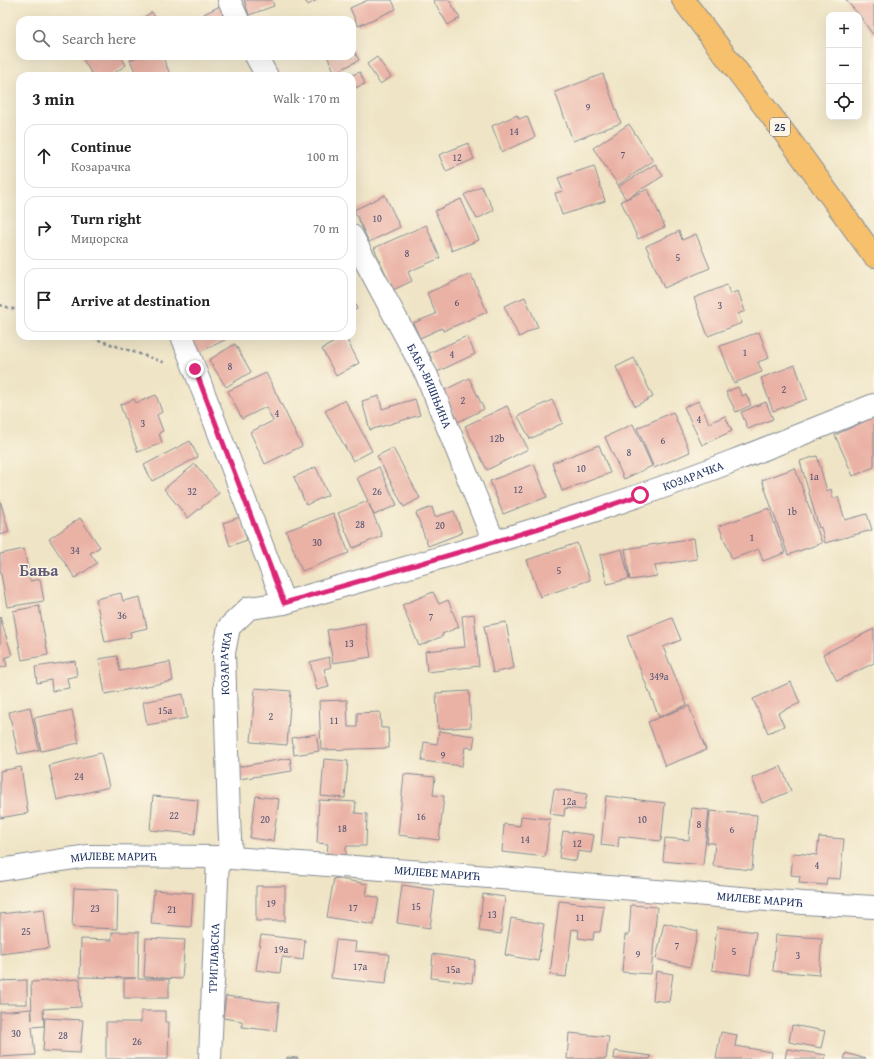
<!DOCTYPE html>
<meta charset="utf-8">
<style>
:root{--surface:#fff;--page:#f2f2f2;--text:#222;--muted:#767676;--line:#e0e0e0}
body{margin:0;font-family:"Gentium Book Plus",serif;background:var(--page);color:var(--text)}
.controls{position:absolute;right:12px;top:12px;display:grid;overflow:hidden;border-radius:8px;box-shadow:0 4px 16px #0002}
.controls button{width:36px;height:36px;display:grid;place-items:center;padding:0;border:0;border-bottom:1px solid var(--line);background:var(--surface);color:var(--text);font:20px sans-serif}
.stop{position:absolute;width:12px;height:12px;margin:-9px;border:3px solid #db2777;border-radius:50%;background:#fff}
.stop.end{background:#db2777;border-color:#fff;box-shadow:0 1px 4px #0008}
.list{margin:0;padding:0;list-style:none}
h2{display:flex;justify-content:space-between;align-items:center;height:52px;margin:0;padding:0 16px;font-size:17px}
h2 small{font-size:13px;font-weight:400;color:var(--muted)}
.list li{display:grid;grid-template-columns:26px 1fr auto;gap:12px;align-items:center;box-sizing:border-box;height:64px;margin:0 8px 8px;padding:0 8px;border:1px solid var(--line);border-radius:12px}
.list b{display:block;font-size:15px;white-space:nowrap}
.list p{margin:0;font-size:13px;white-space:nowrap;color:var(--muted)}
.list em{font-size:13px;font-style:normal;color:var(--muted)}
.icon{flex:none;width:22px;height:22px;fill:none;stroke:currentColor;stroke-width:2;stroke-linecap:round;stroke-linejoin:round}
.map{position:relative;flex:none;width:874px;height:1059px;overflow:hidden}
.search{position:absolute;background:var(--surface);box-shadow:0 4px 16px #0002;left:16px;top:16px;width:340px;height:44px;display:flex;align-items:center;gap:10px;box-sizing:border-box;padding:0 14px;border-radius:12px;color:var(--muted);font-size:15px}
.panel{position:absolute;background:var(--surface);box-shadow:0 4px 16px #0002;left:16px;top:72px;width:340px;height:268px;border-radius:12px}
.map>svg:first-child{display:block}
.building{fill:#eab1a5}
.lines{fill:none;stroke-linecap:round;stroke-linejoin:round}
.minor-casing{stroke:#858a92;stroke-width:24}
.primary-casing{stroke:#858a92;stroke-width:24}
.path{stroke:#858a92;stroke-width:2.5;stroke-dasharray:3 3;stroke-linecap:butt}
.minor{stroke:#fff;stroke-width:22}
.primary{stroke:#f7c06c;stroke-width:22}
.route{stroke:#db2777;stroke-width:5}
.labels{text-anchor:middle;stroke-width:3;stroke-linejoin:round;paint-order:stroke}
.number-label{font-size:10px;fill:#4f5070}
.shield{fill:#fcf5e5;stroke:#5e6a86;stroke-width:1}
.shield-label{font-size:11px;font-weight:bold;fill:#1b2f5e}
.street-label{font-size:12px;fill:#1b2f5e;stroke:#fcf5e5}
.district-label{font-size:16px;font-weight:bold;fill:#635c77;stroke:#fcf5e5}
</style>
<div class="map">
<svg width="874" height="1059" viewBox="0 0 874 1059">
<rect width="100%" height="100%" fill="#fcf5e5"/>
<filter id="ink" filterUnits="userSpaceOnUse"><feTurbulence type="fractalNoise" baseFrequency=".025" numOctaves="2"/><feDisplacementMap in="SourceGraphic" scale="8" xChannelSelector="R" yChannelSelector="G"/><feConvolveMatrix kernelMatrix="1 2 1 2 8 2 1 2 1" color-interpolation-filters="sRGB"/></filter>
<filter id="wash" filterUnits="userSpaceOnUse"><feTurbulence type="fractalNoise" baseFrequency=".012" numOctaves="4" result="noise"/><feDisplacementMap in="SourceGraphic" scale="16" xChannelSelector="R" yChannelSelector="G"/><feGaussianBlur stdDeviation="0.9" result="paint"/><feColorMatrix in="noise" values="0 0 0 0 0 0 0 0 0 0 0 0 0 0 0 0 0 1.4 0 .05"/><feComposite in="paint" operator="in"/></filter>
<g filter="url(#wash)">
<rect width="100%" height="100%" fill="#efe5c6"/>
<g id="blocks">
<path class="building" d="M244,0H272L274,6L249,15Z
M305,0H317L308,5Z
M368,0H392L396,9L358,26L350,8Z
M433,0H449L460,18L448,25Z
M846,0H874V36L859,15Z
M222,5L229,20H207L204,14Z
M152,12L157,20H139Z
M352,47L359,60L335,73L327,56H352Z
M81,56H121L126,65L110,76H93Z
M139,56H162L171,76H137L130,60Z
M377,57L391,77L380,84L367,64Z
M360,72L365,84L352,89V76H349Z
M603,74L621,123L573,141L555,92Z
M517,115L519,119L527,116L535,137L502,152L492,126Z
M629,124L653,161L618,185L593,148Z
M468,143L474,159L446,171L439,155Z
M655,164L663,176L626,199L648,189L665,227L638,239L621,201L626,199L618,187Z
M594,166L605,201L562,215L555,193L563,191L558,178Z
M481,186L494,210L477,219L464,195Z
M385,195L400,227L369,242L354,210Z
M461,199L479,240L452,251L435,211Z
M426,225L440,258L408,272L412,281L393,290L374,248Z
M679,231L682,240L696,234L710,268L664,288L646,246Z
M471,274L487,312L443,331L442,328L420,338L413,323L436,314L427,293Z
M727,285L730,294L738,291L745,311L738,314L742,323L708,336L694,298Z
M525,297L538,327L519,337L504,306Z
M352,298L357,309L352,311Z
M759,332L769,358L758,362L762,372L734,383L720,346Z
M187,336H223L225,340L195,354Z
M345,336L359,363L336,376L322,349Z
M467,336L475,354L437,372L429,353Z
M235,344L251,372L226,387L209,360Z
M634,358L653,397L635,406L616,367Z
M795,365L807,399L773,411L761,378Z
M266,373L302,446L265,464L250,432L273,421L266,407L242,419L228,391Z
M469,378L484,409L458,422L443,391Z
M738,387L742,396L746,394L751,405L736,412L726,392Z
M156,395L162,412L157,415L163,431L159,433L162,443L138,452L120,405L134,399L136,403Z
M379,396L382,409L415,399L420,415L370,430L362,401Z
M345,400L372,451L353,461L325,411Z
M552,400L563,423L530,439L518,416Z
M699,401L709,423L725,416L732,431L702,445L684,407Z
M766,402L773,419L748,429L741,412Z
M507,406L528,449L487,470L465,426Z
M673,412L690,452L654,468L637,428Z
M874,417V467L853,476L835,435Z
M633,424L652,466L624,479L605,437Z
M190,441L198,457L152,481L144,465Z
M599,445L610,473L562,491L552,463Z
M393,448L420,498L404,507L377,456Z
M817,456L827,491L831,489L833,498L838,497L845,520L867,514L872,530L825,543L821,527L819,528L800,461Z
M195,464L219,493L188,518L164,489Z
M534,464L547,497L503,514L490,481Z
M316,467L328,495L306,505L294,477Z
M379,467L397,505L374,515L369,504L382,536L353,548L338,513L368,501L357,478Z
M795,468L822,543L788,555L762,480Z
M0,500L9,532L0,535Z
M432,507L435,517L454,511L462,533L428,546L416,513Z
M769,508L785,553L763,561L759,549L732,559L719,526Z
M333,513L349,553L302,571L286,531Z
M240,517L247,540L230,546L223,523Z
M80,518L100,547L90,553L97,563L75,578L49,539Z
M694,538L697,559L655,565L657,576L630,580L625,549Z
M577,543L590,580L540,597L527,560Z
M24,549L30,581L40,579L44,601L7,607L0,569V554Z
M622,549L629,579L607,584L600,555Z
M433,592L439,604L448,600L459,627L442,634L443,636L419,646L402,605Z
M121,593L123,601L140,597L147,628L130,632L131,637L105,642L96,599Z
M39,606L48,655L22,660L13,611Z
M474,614L479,666L427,672L425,651L465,647L462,616Z
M0,617L12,655L5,658L7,666L0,668Z
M672,618L681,640L663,647L687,705L659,717L627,636Z
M506,622L514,668L493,673L484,626Z
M365,623L371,657L333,663L327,630Z
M874,629V663L837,681L823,654Z
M117,656L120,671L170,662L173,681L105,694L99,659Z
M329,657L331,667L324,669L329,687L317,690L310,662Z
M75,661L77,676L67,678L69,688L52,691L51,680L37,683L35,667Z
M791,682L800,703L778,713L784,726L768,733L753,699Z
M255,688L291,691L287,745L251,742Z
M469,691L471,727L438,729L436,693Z
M183,694L187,718L147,725L143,702Z
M347,700L348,727H357V713L380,712L381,728H388L389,748L321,750L319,701Z
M689,706L706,750L665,766L648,722Z
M30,707L39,750L18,754L9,712Z
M72,710L79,743L41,751L34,718Z
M439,731L475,736L473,748L465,747L462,766L422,761L424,742L437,744Z
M316,734L319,751L294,755L292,738Z
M101,753L109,787L57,800L49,765Z
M290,758L292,771L239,779L237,767Z
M324,759L348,761L345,798L321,796Z
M781,766L791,791L762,803L752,778Z
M21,767L28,813L0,818V771Z
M404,774L435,777L433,795L444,796L439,840L398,835Z
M554,789L587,794L584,810L565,808L564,816L550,814Z
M153,796L198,800L195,834L150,830Z
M256,796L279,799L273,841L250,838Z
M606,796L665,803L661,841L619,836L618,847L601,845Z
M319,800L356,802L355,813L367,814L366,846H346V855L327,854L328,844L317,843Z
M692,808L709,810L703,865L663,861L665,838L689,840Z
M710,811L757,815L752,870L713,866L715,843H707Z
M521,816L550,819L545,857L502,852L504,824L520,826Z
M563,831L594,835L591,853L578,851L576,861L559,858Z
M819,837L844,839L840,879L827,878L826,885L799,883L800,876L791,875L793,853L817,855Z
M334,878L368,884L366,895L379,898L374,925L327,917Z
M402,885L435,890L430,928L397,923Z
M256,886H285V921H256Z
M74,888L118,890L117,929L72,927Z
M154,890L193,893L191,927L151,924Z
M483,894L505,897L501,934L479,931Z
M559,901L604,906L600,932H594L593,940L578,938L579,930L572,929L566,977L550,975Z
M631,905L657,907L651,974L622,972L625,935H629Z
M44,909L49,948L0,954V914Z
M511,918L544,924L538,961L505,955Z
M664,923L698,931L690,967L656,959Z
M717,927L756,932L750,975L712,970Z
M112,932H139L138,979H169V998H124V979L136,978L80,977L81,939L112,940Z
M261,935L305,940L303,960L282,957L280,973L256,970Z
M776,935L822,938L819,975L773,971Z
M146,938L185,940L182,979L144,977Z
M336,940L356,942L355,951L389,954L386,984L331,978Z
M433,954L475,960L472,983L431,978Z
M656,971L673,974L669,1002L653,1000Z
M80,979L81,1007L43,1009L44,1026L32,1027L35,1055L0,1057V1012L31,1009L32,1020L31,982Z
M27,980V1004H0V981Z
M226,996L279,1003L276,1031L242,1027V1021L223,1018Z
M141,1011H165V1022H169L168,1059H106V1022H141Z
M45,1018L83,1020L80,1053L43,1051Z
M792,1025L825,1031L821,1048L789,1042Z
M721,1032L737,1035L735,1046L772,1052L771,1059H716Z
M569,1033L609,1037L606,1059H567Z
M787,1049L826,1055L825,1059H785Z
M615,1051L651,1056L650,1059H614Z
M846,1053L866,1059H844Z
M287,1057L298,1058V1059H287Z"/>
</g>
</g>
<g filter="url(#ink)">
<use href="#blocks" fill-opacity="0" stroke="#858a92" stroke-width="1"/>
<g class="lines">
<g class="minor-casing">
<g id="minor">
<path d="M229,0L238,20"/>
<path d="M256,56L267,76"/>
<path id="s1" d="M352,236L427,376L494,542"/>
<path d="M182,336L284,603"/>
<path id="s2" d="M231,858L229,818L224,653L229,627L249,608L284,603C386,573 489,545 590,512C686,481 780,443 874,405"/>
<path id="s3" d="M0,870L87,856L218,857L464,875L803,903L874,907"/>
<path id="s4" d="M210,1059L218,857"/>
</g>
</g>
<g class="primary-casing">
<path id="primary" d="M683,0L792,143L874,256"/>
</g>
<path class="path" d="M0,305L20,311
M87,336L166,363"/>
<use href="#minor" class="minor"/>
<use href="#primary" class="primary"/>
</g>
</g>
<g class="lines" filter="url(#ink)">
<path class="route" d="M195,369L284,603C403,568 523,536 640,495"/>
</g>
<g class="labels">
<g class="number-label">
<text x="588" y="111">9</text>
<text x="514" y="135">14</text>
<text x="623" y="158">7</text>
<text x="457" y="161">12</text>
<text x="377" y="222">10</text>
<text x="407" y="257">8</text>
<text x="678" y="261">5</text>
<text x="457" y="306">6</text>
<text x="720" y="309">3</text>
<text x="745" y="356">1</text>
<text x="452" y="358">4</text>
<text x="230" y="370">8</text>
<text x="784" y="393">2</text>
<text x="463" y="404">2</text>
<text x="277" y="417">4</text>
<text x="699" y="423">4</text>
<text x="143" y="427">3</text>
<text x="497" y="442">12b</text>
<text x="663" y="444">6</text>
<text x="629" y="456">8</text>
<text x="581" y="472">10</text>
<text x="814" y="480">1a</text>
<text x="518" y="493">12</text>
<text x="192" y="495">32</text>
<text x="377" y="495">26</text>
<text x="792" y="515">1b</text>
<text x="360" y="528">28</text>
<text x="440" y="529">20</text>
<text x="752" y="541">1</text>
<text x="317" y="546">30</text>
<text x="75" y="554">34</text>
<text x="559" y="574">5</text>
<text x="122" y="619">36</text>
<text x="431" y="620">7</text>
<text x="349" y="647">13</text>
<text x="659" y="680">349a</text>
<text x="165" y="714">15a</text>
<text x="271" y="720">2</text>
<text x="334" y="724">11</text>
<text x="443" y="759">9</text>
<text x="79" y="780">24</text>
<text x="569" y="805">12a</text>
<text x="174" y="819">22</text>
<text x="421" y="820">16</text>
<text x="265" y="823">20</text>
<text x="642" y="823">10</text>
<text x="699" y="828">8</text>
<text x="342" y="832">18</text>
<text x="732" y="833">6</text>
<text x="525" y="843">14</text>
<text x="577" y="847">12</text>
<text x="817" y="869">4</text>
<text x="271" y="907">19</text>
<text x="416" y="910">15</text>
<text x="353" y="911">17</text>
<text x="95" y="912">23</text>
<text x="172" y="913">21</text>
<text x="492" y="918">13</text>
<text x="580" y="921">11</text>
<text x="26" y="935">25</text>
<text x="677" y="949">7</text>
<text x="281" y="953">19a</text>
<text x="734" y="955">5</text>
<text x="638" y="958">9</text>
<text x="798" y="959">3</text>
<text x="360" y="970">17a</text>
<text x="453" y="973">15a</text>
<text x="16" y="1037">30</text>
<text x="63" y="1039">28</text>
<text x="137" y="1045">26</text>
</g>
<rect class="shield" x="770" y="118" width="20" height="18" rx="3"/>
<g class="shield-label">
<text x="780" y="131">25</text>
</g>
<g class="street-label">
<text dy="4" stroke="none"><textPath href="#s1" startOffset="169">БАБА-ВИШЊИНА</textPath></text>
<text dy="4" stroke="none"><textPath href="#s2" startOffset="723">КОЗАРАЧКА</textPath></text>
<text dy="4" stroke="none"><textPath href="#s2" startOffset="195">КОЗАРАЧКА</textPath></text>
<text dy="4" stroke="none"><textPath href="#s3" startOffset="115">МИЛЕВЕ МАРИЋ</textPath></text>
<text dy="4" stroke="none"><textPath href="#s3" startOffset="439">МИЛЕВЕ МАРИЋ</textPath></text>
<text dy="4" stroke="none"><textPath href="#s3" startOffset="763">МИЛЕВЕ МАРИЋ</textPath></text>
<text dy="4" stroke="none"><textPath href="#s4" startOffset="101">ТРИГЛАВСКА</textPath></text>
</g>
<g class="district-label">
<text x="39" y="576">Бања</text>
</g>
</g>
</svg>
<div class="controls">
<button>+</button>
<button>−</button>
<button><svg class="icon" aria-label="locate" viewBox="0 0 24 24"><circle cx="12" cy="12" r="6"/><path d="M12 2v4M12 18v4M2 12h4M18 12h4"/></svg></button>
</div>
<div class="stop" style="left:640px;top:495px"></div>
<div class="stop end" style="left:195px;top:369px"></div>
<div class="search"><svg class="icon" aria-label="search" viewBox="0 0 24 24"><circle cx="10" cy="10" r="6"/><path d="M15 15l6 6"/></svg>Search here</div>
<section class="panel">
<h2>3 min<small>Walk · 170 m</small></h2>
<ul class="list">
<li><svg class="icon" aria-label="ahead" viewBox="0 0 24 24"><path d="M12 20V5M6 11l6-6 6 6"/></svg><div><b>Continue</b><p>Козарачка</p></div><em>100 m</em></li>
<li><svg class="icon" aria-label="right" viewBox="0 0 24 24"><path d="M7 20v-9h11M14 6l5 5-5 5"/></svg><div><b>Turn right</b><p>Миџорска</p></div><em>70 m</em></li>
<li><svg class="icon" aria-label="arrive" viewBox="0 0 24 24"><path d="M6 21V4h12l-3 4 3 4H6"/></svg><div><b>Arrive at destination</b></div></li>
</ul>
</section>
</div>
